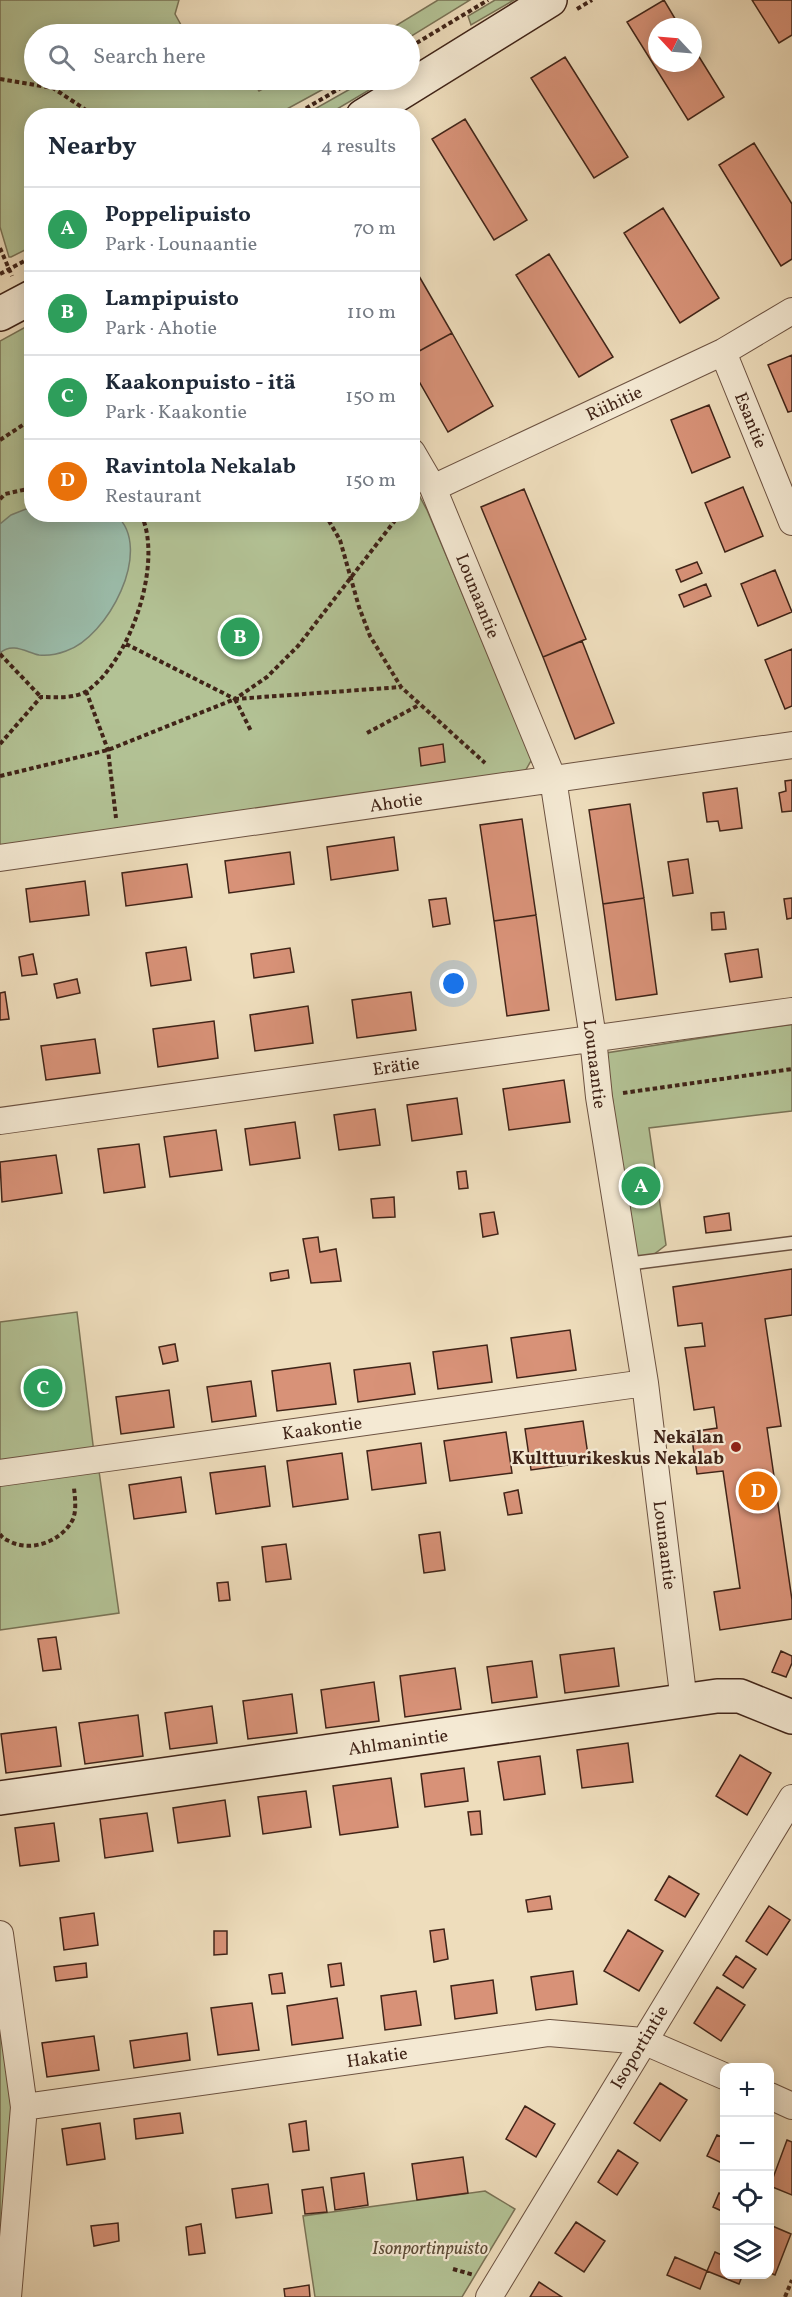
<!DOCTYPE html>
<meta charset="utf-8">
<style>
:root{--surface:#fff;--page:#f2f2f3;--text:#1f2937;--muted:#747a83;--line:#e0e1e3;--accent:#2563eb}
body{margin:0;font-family:Vollkorn,serif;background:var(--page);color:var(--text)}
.controls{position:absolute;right:18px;bottom:18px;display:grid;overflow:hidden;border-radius:12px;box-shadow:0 3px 15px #0003}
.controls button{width:54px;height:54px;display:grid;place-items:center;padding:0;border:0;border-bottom:2px solid var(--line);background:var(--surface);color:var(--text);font:30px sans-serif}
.compass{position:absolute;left:648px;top:18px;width:54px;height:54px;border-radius:50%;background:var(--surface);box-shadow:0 3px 15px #0003;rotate:296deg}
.you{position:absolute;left:454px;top:984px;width:21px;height:21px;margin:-15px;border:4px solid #fff;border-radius:50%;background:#1a73e8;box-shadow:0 0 0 9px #1a73e833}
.badge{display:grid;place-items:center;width:39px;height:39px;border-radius:50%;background:var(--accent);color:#fff;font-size:20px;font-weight:700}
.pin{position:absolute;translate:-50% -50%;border:3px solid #fff;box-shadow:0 2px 6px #0006}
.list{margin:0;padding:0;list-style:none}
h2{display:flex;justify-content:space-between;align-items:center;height:78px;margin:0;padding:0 24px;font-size:26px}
h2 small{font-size:20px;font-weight:400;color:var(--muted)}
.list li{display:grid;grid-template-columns:39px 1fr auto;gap:18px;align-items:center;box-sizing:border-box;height:84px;padding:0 24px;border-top:2px solid var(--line)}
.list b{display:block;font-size:22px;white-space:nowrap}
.list p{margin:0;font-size:20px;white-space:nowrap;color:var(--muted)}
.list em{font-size:20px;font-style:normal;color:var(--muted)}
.icon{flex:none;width:33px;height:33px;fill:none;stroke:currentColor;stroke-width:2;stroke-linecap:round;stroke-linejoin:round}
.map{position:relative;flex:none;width:792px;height:2297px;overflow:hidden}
.search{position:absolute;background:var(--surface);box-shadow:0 3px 15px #0003;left:24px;top:24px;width:396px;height:66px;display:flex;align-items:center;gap:15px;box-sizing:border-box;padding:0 21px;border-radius:33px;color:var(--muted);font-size:22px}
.panel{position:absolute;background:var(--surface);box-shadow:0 3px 15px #0003;left:24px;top:108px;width:396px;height:414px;border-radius:24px}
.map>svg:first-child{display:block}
.green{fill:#b3c295;stroke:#7a7356;stroke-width:1.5}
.water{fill:#9bbdab;stroke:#778070;stroke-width:1.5}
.building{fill:#d89278;stroke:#402418;stroke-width:1.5}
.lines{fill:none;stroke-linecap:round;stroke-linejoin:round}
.lane-casing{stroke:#6c5241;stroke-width:15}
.street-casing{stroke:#6c5241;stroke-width:28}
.secondary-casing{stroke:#402418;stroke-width:36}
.path{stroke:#402418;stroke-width:4;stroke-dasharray:4.5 3;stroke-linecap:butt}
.lane{stroke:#f4e9d3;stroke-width:12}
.street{stroke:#f4e9d3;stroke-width:26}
.secondary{stroke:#f4e9d3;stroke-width:33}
.poi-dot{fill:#8f2418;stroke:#f4e9d3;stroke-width:2}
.labels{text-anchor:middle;stroke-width:4.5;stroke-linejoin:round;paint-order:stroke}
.street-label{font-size:18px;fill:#402418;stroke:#f4e9d3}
.poi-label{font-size:18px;font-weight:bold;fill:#402418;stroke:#f4e9d3;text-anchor:end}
.park-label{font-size:18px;font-style:italic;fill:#5d4c37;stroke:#f4e9d3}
</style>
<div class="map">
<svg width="792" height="2297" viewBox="0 0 792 2297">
<rect width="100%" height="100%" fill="#eeddbc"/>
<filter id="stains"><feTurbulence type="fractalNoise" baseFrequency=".00333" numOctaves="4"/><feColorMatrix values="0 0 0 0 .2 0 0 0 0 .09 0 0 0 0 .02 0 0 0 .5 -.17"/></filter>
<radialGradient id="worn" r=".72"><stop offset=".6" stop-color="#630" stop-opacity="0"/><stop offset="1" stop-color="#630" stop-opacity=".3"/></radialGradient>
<path class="green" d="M0,0H179L175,14L186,34H34V80H245L257,88L259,91L279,80H340L276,115L32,116L31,247L11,257H9L0,227Z
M438,0H470L410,37V34H384L387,31Z
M495,0H514L471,25L468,16Z
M366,80H368L371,89L327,115H304Z
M31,324L32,514H412L413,484L427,510L532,759L524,773L0,846V341Z
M792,1024V1111L649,1128L666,1245L636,1268L606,1053Z
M77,1312L94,1453L0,1465V1322Z
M99,1471L119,1613L0,1630V1485Z
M0,2026L12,2107L0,2243Z
M485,2191L515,2209L462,2297H315L303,2216Z"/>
<path class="water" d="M31,507L32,514L116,515C155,549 107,638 66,651C58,654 48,656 39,655C26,652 12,642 0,653V524L11,515Z"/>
<path class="building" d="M664,0L680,27H657V63H693V47L724,97L688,120L627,22Z
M752,0H792V35L779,43Z
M565,57L628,157L594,178L531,78Z
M465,119L527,220L494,240L432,139Z
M754,143L792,204V259L781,266L719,165Z
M663,208L719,298L680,323L624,233Z
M549,254L613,357L579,377L516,275Z
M412,264L452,333L412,355Z
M452,333L493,406L448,432L412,369V355Z
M792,355V411L788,412L768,365Z
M709,405L730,457L692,473L671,420Z
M743,487L763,536L725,552L705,503Z
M524,489L586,639L543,657L481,507Z
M697,562L702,573L681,582L676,570Z
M775,570L792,612L758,626L741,584Z
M706,584L711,596L684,607L679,595Z
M582,641L614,723L575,739L543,657Z
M792,649V706L785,709L765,660Z
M443,744L445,762L421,766L419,748Z
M792,780V811L782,812L779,793L786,791L785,781Z
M737,788L742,828L720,831L718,821L707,822L703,793Z
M630,804L644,898L603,904L589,810Z
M522,819L536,915L494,921L480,825Z
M394,837L398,870L331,880L327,847Z
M290,852L294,884L229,893L225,861Z
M688,859L693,893L673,896L668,862Z
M187,864L192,897L126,906L122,873Z
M85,881L89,915L30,922L26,889Z
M446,898L450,924L433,927L429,900Z
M644,898L657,994L616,1000L603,904Z
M792,898V918L787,919L784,899Z
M724,912L726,929L712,930L711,913Z
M536,915L549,1010L507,1016L494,921Z
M186,947L191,980L151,986L146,953Z
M290,948L294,972L254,978L251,954Z
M758,949L762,977L730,982L725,954Z
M33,954L37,974L22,976L19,957Z
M77,979L80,993L57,998L54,984Z
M5,992L9,1019L0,1020V993Z
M411,992L416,1030L357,1038L352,1000Z
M308,1006L313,1043L255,1051L250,1015Z
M214,1021L218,1058L158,1067L153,1029Z
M95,1039L100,1073L46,1080L41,1046Z
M564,1080L570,1122L509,1130L503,1089Z
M457,1098L462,1134L412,1141L407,1105Z
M375,1109L380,1145L339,1150L334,1115Z
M295,1122L300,1158L250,1165L245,1129Z
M216,1130L222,1170L170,1177L164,1137Z
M139,1144L145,1187L104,1193L98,1149Z
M56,1155L62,1193L2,1202L0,1162Z
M466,1171L468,1188L459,1189L457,1172Z
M394,1197L395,1217L373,1218L371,1199Z
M494,1212L498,1234L483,1237L480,1214Z
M729,1213L731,1230L706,1233L704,1217Z
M318,1237L320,1252L336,1249L341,1281L311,1283L303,1239Z
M792,1269V1315L765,1319L781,1426L767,1428L792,1600V1619L720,1630L714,1592L740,1588L723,1471L697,1474L691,1432L717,1428L714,1407L694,1410L685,1348L705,1346L702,1323L678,1326L673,1287Z
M288,1270L289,1278L271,1281L270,1273Z
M570,1330L576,1370L517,1378L511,1338Z
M175,1344L178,1361L163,1364L159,1347Z
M487,1345L492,1382L438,1389L433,1352Z
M330,1363L336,1404L277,1411L272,1371Z
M410,1363L415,1394L358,1402L354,1370Z
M251,1381L256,1416L212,1422L207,1387Z
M169,1390L174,1427L121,1434L116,1397Z
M583,1421L589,1462L531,1470L525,1429Z
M506,1432L512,1473L450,1481L444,1441Z
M421,1443L426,1483L372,1490L367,1451Z
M342,1453L348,1499L293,1507L287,1461Z
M265,1466L270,1506L216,1514L210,1473Z
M181,1477L186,1512L134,1519L129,1485Z
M518,1490L522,1513L508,1515L504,1493Z
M440,1532L445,1570L424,1573L419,1535Z
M286,1544L291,1579L266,1582L262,1547Z
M228,1582L230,1600L219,1601L217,1583Z
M56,1637L61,1669L43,1671L38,1639Z
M614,1648L619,1686L565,1693L560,1655Z
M781,1651L792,1656V1663L786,1677L772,1672Z
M532,1661L537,1697L492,1703L487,1667Z
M455,1668L461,1709L405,1717L400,1676Z
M374,1682L379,1721L326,1728L321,1690Z
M292,1694L297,1733L248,1739L243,1701Z
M212,1706L217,1743L170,1749L165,1713Z
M138,1715L143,1756L85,1764L79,1723Z
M56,1727L61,1766L6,1773L1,1734Z
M628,1743L633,1782L582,1788L577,1750Z
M740,1755L771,1773L747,1815L716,1796Z
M540,1756L545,1794L504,1800L498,1762Z
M464,1768L468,1801L425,1807L421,1774Z
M391,1778L398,1827L340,1835L333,1786Z
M306,1791L311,1827L263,1834L258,1797Z
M225,1800L230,1836L178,1843L173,1808Z
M480,1811L482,1834L471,1835L468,1812Z
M147,1813L153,1851L105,1858L100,1819Z
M54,1823L59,1861L20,1866L15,1828Z
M669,1876L699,1894L685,1917L655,1900Z
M550,1896L552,1909L528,1912L526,1900Z
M769,1906L790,1920L767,1955L746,1941Z
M94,1913L98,1945L64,1950L60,1918Z
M444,1929L448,1959L434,1962L430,1931Z
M628,1930L663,1951L639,1991L604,1971Z
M214,1931H227V1954L214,1955Z
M736,1956L756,1969L743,1988L723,1975Z
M86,1963L87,1977L56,1981L54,1967Z
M341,1963L344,1985L331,1987L328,1965Z
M573,1971L577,2004L536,2010L531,1977Z
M282,1973L285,1993L272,1994L269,1975Z
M493,1980L497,2013L455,2019L451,1986Z
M717,1987L745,2005L721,2041L694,2023Z
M416,1991L421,2025L385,2030L381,1996Z
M337,1998L343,2038L292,2045L287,2006Z
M252,2003L259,2050L218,2055L211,2008Z
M187,2033L190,2060L134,2068L130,2041Z
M94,2036L99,2070L47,2077L42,2043Z
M660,2083L687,2100L660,2141L634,2123Z
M525,2106L555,2124L536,2157L506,2139Z
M180,2113L183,2133L136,2139L134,2119Z
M306,2121L309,2150L293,2152L289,2124Z
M100,2123L105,2159L67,2165L62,2129Z
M717,2135L724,2138V2164L707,2156Z
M787,2140L792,2142V2195L770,2186Z
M618,2150L638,2163L617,2195L598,2182Z
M463,2157L468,2193L417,2200L412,2164Z
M364,2173L368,2205L335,2210L331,2178Z
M268,2184L272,2213L236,2218L232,2189Z
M323,2187L327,2212L305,2214L302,2190Z
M719,2193L724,2195V2212L713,2207Z
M576,2222L605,2241L584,2272L555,2253Z
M118,2223L119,2241L94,2246L91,2226Z
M201,2224L205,2253L189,2255L186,2227Z
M770,2225L791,2234L775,2275L770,2273Z
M715,2252L724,2256V2274H743L739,2284L707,2271Z
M675,2257L707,2271L700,2289L667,2275Z
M539,2282L562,2297H530Z
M309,2285L310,2297H285L284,2289Z"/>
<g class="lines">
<g class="lane-casing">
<path id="lane" d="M626,1264L792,1243"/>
</g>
<g class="street-casing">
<path id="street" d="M723,352L792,522
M412,452L433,488L553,779L593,1038L599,1097L645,1383L684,1702
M433,488L723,352L792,311
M0,858L792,745
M0,1121L792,1011
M0,1473L645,1383
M0,1934L24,2107L8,2297
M770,2096L792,2106
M24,2107L549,2033L643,2041L724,2076
M489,2297L792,1798"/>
</g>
<g class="secondary-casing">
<path id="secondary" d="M363,116L550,0
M0,314L32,297
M0,1798L717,1696H740L792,1717"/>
</g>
<path class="path" d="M577,9L592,0
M410,47L488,0
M0,79L53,88L95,116
M293,116L354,80
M0,248L12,276
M0,274L32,257
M28,351L32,363
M0,440L32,419
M0,499L5,494L32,488
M325,514L340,540L359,607L370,636L401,687L485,763
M126,644L235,699L267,677L298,646L400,514
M0,654L41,697
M86,691L108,750L116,818
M235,699L251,731
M367,733L419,705
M0,744L41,697C55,697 74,699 87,691C130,661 164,563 141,514
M0,776L108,750L235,699L401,687
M623,1093L792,1069
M0,1534C3,1539 5,1539 11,1542C32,1552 61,1541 72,1521C77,1512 75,1498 74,1488
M453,2269L474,2275
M785,2297L792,2280"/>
<use href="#lane" class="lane"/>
<use href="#street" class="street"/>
<use href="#secondary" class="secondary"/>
</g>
<circle class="poi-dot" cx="736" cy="1447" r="6"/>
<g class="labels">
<g class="street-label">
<text transform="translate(614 403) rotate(-25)" y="6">Riihitie</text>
<text transform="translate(751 420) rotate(68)" y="6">Esantie</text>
<text transform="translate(478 596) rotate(68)" y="6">Lounaantie</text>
<text transform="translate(396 802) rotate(-8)" y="6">Ahotie</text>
<text transform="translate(595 1064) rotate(83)" y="6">Lounaantie</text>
<text transform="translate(396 1066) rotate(-8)" y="6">Erätie</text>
<text transform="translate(322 1428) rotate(-8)" y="6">Kaakontie</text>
<text transform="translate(665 1545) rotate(83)" y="6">Lounaantie</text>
<text transform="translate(398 1742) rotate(-8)" y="6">Ahlmanintie</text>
<text transform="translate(639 2047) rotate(-59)" y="6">Isoportintie</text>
<text transform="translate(377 2057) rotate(-8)" y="6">Hakatie</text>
</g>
<g class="poi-label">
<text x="724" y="1443">Nekalan<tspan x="724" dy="21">Kulttuurikeskus Nekalab</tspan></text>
</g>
<g class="park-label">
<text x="430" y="2254">Isonportinpuisto</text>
</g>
</g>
<rect width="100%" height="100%" filter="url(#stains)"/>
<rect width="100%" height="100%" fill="url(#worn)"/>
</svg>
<div class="controls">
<button>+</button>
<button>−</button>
<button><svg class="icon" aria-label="locate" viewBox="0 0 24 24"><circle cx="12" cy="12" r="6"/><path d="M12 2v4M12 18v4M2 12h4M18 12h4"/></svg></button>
<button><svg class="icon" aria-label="layers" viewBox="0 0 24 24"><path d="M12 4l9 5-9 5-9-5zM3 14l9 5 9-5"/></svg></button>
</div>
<svg class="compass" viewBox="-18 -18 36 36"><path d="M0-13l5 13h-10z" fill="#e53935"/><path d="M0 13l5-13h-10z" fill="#747a83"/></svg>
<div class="you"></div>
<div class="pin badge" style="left:641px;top:1186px;background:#2e9e5b">A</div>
<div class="pin badge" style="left:240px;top:637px;background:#2e9e5b">B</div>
<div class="pin badge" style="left:43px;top:1388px;background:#2e9e5b">C</div>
<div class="pin badge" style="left:758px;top:1491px;background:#e8710a">D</div>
<div class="search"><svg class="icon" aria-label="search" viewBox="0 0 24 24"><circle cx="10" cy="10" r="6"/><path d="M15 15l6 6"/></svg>Search here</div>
<section class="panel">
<h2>Nearby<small>4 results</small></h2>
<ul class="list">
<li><span class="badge" style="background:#2e9e5b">A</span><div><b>Poppelipuisto</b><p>Park · Lounaantie</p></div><em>70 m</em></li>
<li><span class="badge" style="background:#2e9e5b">B</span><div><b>Lampipuisto</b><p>Park · Ahotie</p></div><em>110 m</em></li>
<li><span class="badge" style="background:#2e9e5b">C</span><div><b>Kaakonpuisto - itä</b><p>Park · Kaakontie</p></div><em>150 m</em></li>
<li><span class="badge" style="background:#e8710a">D</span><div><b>Ravintola Nekalab</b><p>Restaurant</p></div><em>150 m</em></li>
</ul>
</section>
</div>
